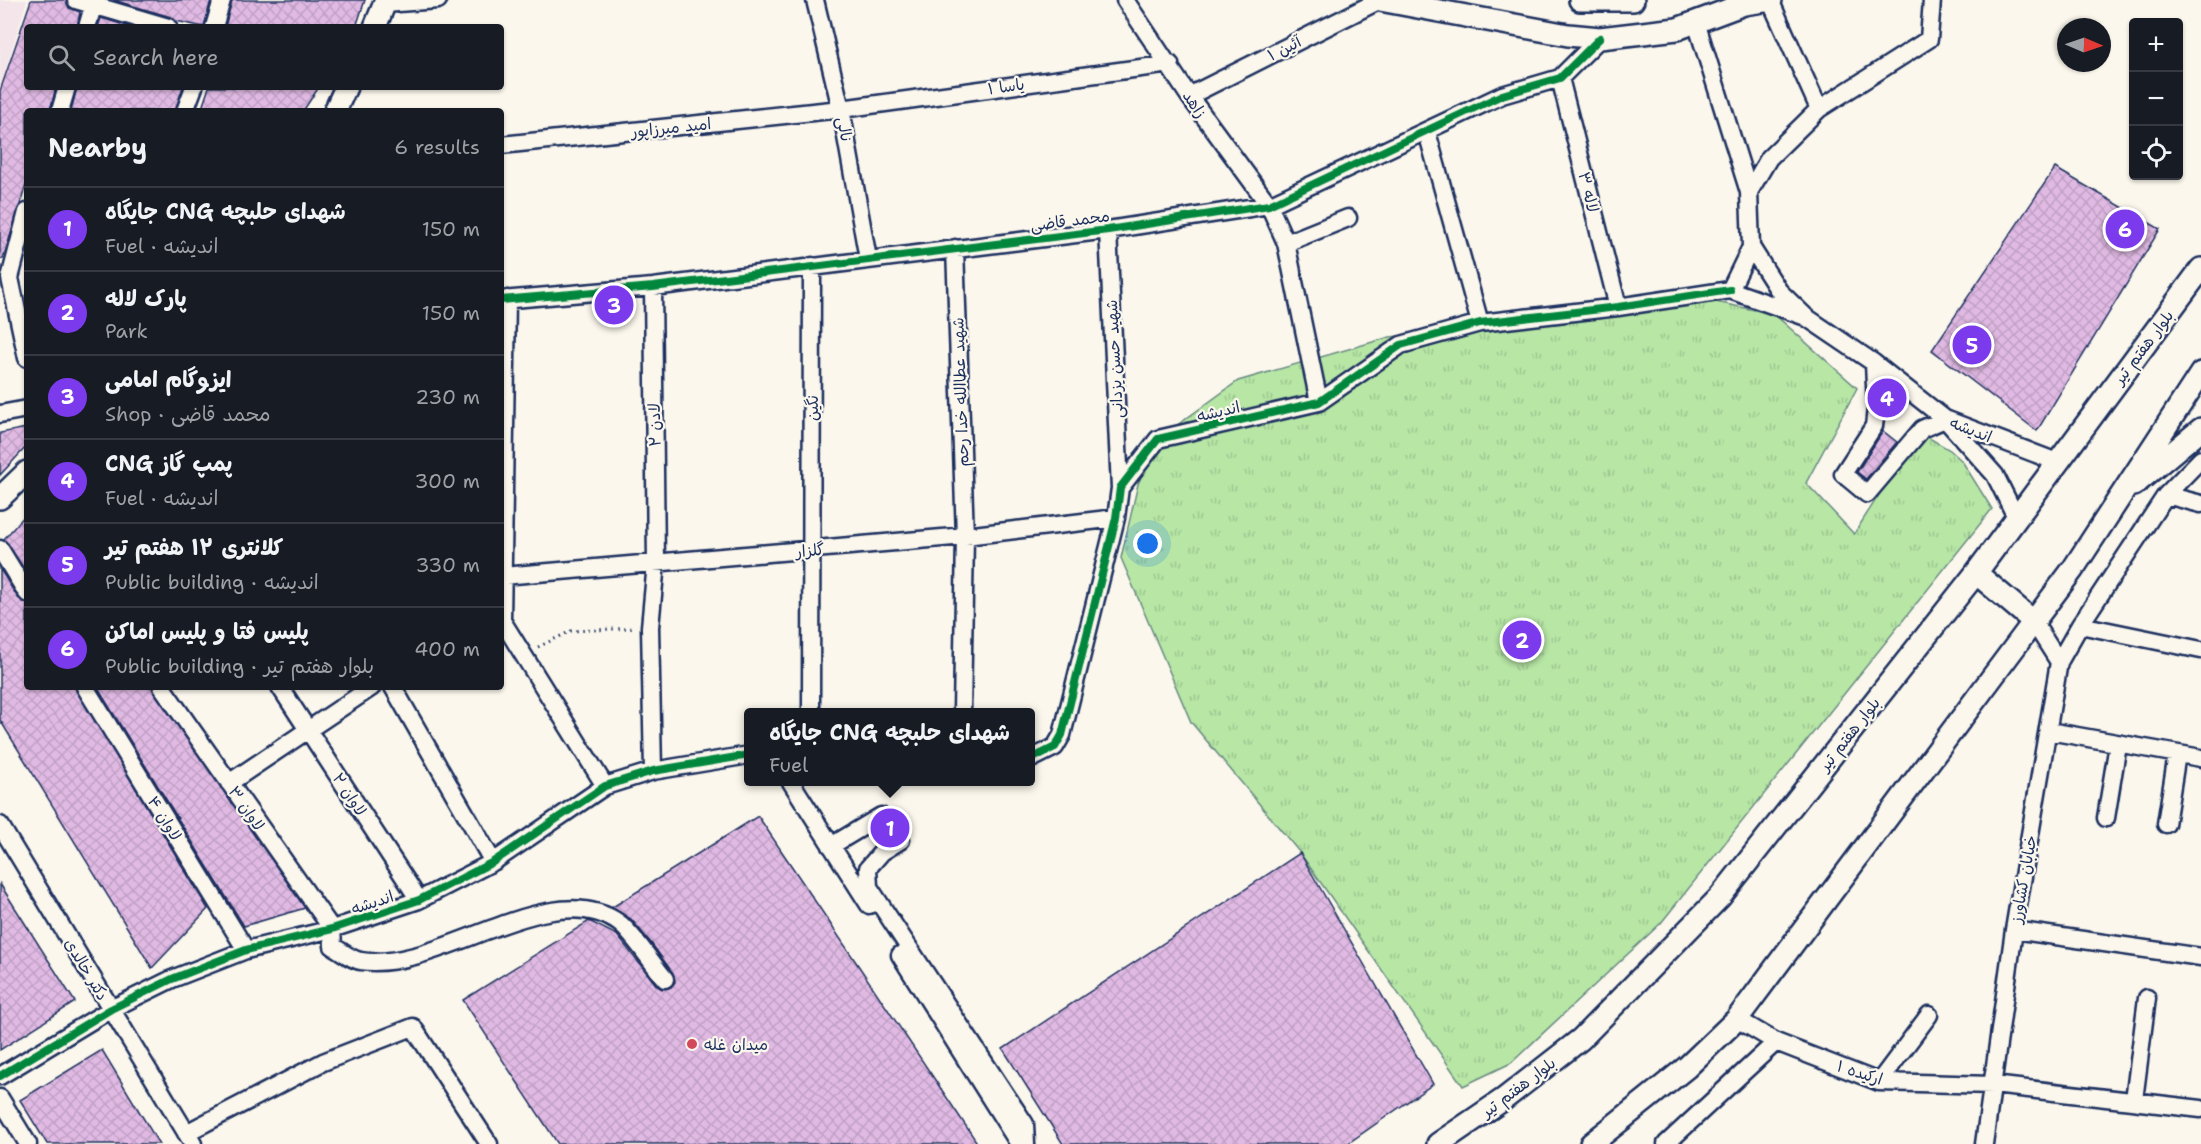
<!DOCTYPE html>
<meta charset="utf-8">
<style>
:root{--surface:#171b24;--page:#20242c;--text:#f1f3f6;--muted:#9ea1a6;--line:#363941;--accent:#7c3aed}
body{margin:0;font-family:"Shantell Sans","Playpen Sans Arabic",sans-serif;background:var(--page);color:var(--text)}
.controls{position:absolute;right:18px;top:18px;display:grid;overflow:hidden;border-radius:6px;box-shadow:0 2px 4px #0004}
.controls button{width:54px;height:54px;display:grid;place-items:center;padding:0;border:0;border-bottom:2px solid var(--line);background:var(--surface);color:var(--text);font:30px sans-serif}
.compass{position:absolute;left:2057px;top:18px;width:54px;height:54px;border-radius:50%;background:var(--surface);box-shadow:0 2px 4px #0004;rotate:92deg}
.you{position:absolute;left:1148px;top:544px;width:21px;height:21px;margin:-15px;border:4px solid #fff;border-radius:50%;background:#1a73e8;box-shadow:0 0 0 9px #1a73e833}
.badge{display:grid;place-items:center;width:39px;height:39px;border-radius:50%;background:var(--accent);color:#fff;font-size:20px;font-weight:700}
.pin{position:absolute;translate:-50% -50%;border:3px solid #fff;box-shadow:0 2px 6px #0006}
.popup{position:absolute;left:744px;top:708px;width:291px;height:78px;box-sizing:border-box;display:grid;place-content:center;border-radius:6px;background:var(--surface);filter:drop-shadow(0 2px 4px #0005);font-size:20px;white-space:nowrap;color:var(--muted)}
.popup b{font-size:22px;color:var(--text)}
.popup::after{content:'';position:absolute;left:50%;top:100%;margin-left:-12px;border:12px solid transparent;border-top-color:var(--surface)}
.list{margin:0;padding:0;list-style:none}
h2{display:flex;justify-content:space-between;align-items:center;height:78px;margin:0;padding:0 24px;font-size:26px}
h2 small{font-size:20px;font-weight:400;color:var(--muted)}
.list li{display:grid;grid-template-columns:39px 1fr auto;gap:18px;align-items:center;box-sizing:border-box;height:84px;padding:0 24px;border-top:2px solid var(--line)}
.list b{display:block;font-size:22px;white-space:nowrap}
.list p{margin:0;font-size:20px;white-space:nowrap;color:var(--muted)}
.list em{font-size:20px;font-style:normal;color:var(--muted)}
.icon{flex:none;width:33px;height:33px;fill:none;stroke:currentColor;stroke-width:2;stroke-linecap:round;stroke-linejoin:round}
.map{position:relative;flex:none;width:2201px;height:1144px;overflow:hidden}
.search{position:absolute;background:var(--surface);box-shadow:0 2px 4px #0004;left:24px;top:24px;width:480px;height:66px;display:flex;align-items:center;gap:15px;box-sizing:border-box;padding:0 21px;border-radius:6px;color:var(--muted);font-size:22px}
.panel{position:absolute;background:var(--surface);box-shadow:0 2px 4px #0004;left:24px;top:108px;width:480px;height:582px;border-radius:6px}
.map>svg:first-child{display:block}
.built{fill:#f3e5e9}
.park{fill:url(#park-tufts);stroke:#698a82;stroke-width:1.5}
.building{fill:url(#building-cross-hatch);stroke:#1b2f5e;stroke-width:1.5}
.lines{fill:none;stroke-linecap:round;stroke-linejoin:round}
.minor-casing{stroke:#1b2f5e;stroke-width:21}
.major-casing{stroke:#1b2f5e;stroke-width:26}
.path{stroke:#1b2f5e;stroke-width:3;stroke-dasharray:1.5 4.5;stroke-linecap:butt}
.minor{stroke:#fbf7ec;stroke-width:16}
.major{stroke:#fbf7ec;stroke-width:21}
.cycleway-casing{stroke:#fbf7ec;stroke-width:11}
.cycleway{stroke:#00873e;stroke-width:8}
.poi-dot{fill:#d1495b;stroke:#fbf7ec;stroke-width:2}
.labels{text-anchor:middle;stroke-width:4.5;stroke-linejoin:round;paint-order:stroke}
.street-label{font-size:16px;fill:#1b2f5e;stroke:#fbf7ec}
.poi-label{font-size:16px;fill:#1b2f5e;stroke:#fbf7ec;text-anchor:start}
</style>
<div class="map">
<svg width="2201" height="1144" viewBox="0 0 2201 1144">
<defs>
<pattern id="park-tufts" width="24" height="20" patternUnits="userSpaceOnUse" patternTransform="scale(1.5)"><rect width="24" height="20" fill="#b7e6a5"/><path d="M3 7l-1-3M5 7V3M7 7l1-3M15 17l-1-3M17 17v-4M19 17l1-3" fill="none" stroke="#9dc690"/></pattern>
<pattern id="building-cross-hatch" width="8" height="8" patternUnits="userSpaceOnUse" patternTransform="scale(1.5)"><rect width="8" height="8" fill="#e1bae3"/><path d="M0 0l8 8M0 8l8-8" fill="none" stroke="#c0a0c5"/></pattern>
</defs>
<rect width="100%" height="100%" fill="#fbf7ec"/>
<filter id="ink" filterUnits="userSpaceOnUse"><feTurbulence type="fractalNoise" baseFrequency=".0167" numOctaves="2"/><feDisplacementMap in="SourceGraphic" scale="12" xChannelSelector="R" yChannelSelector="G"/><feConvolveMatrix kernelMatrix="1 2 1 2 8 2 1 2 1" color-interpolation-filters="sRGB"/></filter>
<g filter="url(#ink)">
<path class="built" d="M0,0H27L0,88Z"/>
<path class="park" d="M1716,302L1774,314L1857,388L1806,483L1854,534L1919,432L1950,450L1962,461L1992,509L1661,923L1511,1063L1463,1086L1300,853L1191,722L1121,558L1138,484L1158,439L1238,381L1390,337Z"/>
<path class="building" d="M31,0H66L69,8L80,12L77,27H27V87H56L50,111H27V182L3,259H0V91Z
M113,0H211L204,27L176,21L171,17Z
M232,0H365L356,27H225Z
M101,18L131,27H98Z
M77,87H183L175,111H71Z
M209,87H319L303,111H201Z
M2055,168L2160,229L2037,431L1932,350Z
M27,428V446L0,475V433Z
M1883,431L1897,442L1866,479L1857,472Z
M27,513V573L4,539Z
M0,569L18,598L27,603V687H75L208,909L152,968L0,720Z
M97,687H152L305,908L244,926Z
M758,816L978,1144H558L463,1000L589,921L617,935L657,986L662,989L671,987L675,982L673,973L651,943L631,919L611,908Z
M1300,853L1433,1084L1347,1144H1063L1003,1049Z
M0,884L75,1002L0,1050Z
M102,1050L159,1144H47L20,1100Z"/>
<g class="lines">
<g class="minor-casing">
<path id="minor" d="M76,0L168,27
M815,0L841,109L868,259
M1125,0L1189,96L1269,205L1286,243L1319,402
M1770,0L1819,109
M385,4L438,0
M1696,22L1749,192
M87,27L95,0
M214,27L222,0
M1560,78L1618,307
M1189,96L1380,0
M60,111L67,87
M185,111L194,87
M1427,132L1480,323
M501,145L841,109L1170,64
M27,212L10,278L27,358
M1108,230L1120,488
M1286,243L1348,218
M1751,247L1749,192L1769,158L1819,109L1929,39L1932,0
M1751,247L1779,291L1806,317L1730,290Z
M955,248L965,536L962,712
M501,300L653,287L1108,230L1269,205L1502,95L1560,78L1600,38
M1806,317L1874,363L1945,419L2057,462
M1874,363L1876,409L1874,426L1843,474L1867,494L1922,429L1945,419L1995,475L2017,519
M0,414L27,409
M2166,495L2201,504
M0,549L27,593
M503,576L965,536L1116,518
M501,619L605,786
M502,621L507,299
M2080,625L2201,650
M2059,662L2080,625L2166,495L2201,459
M85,687L246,950
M162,687L332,929L333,946C341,951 352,960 361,961C438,973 550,874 619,923C632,932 653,965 665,979
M280,687L419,900
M393,687L493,862
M811,712L812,266
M2049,731L2201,758
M1031,759L1055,747L1062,735L1116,518L1120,488L1158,439L1319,402L1401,345L1480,323L1618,307L1730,290
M653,771L650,627L656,563L653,287
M791,782L869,905
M229,783L372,687
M2106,818L2118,744
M2166,824L2177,754
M0,825L193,1144
M831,846L881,816L901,840L882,852L868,868L869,887L1025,1124L1026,1144
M2014,930L2201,957
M900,955L1019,1144
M1737,1019L1776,1042L1879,1082L1993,1085L2201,1109
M0,1076L111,1009L172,979L246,950L332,929L419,900L493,862L605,786L653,771L749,755
M1879,1082L1929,1015
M0,1098L28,1144
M2134,1100L2147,998
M186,1133L323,1062L413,1027L489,1144
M1666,1144L1776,1042
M1984,1144L2014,930L2059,662L2033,621"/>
</g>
<g class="major-casing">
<path id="major" d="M1380,0L1568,35L1600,38L1677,29L1744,4L1771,0
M1580,0H1633
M375,27L386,0
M335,111L346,87
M2134,485L2201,429
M0,498L27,472
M1976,573L2033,621
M1438,1144L1504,1099L1581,1039L1720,897L1976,573L2201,269
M1591,1144L1687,1067L1737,1019L2073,569L2201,373"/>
</g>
<path class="path" d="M538,647L571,631L636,628"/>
<use href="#minor" class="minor"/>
<use href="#major" class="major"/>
<g class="cycleway-casing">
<path id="cycleway" d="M501,300L653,287L1108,230L1269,205L1502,95L1560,78L1600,38
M1031,759L1055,747L1062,735L1116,518L1120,488L1158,439L1319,402L1401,345L1480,323L1618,307L1730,290
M0,1076L111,1009L172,979L246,950L332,929L419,900L493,862L605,786L653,771L749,755"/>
</g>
<use href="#cycleway" class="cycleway"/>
</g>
</g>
<circle class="poi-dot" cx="692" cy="1044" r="6"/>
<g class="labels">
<g class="street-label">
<text transform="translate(1284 48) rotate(-27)" y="6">آئین ۱</text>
<text transform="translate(1006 86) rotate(-8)" y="6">یاسا ۱</text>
<text transform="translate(1195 104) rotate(56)" y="6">زاهد</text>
<text transform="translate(671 127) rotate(-6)" y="6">امید میرزاپور</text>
<text transform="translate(845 129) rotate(80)" y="6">نالی</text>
<text transform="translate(1589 192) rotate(76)" y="6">لاله ۳</text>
<text transform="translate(1070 220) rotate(-7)" y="6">محمد قاضی</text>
<text transform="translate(2143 347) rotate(-53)" y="6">بلوار هفتم تیر</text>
<text transform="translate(1114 359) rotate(-93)" y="6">شهید حسن یزدانی</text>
<text transform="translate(960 392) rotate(-92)" y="6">شهید عطاالله خدا رحم</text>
<text transform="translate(812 408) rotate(-90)" y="6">نگین</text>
<text transform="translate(1218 411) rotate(-13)" y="6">اندیشه</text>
<text transform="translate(654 425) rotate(-91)" y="6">لادن ۲</text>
<text transform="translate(1971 429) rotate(22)" y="6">اندیشه</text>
<text transform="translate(810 550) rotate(-5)" y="6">گلزار</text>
<text transform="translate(1849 734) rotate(-52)" y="6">بلوار هفتم تیر</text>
<text transform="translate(350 794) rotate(57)" y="6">لاوان ۲</text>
<text transform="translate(247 808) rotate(55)" y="6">لاوان ۳</text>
<text transform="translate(165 818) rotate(58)" y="6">لاوان ۴</text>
<text transform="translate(2023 879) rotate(-80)" y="6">خیابان کشاورز</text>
<text transform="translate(372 902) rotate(-18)" y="6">اندیشه</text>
<text transform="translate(87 969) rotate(59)" y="6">دکتر خالدی</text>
<text transform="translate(1860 1072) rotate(18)" y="6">ارکیده ۱</text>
<text transform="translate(1518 1087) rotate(-37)" y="6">بلوار هفتم تیر</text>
</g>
<g class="poi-label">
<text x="704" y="1050">میدان غله</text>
</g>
</g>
</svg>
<div class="controls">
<button>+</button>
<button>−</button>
<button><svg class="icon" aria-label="locate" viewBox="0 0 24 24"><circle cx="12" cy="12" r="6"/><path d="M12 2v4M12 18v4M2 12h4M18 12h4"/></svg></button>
</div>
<svg class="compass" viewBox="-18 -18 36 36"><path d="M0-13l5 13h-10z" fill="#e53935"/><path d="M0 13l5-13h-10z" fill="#9ea1a6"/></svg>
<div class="you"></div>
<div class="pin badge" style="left:890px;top:828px">1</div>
<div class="popup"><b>جایگاه CNG شهدای حلبچه</b>Fuel</div>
<div class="pin badge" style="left:1522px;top:640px">2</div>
<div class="pin badge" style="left:614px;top:305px">3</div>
<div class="pin badge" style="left:1887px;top:398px">4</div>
<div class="pin badge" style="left:1972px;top:345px">5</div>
<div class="pin badge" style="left:2125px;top:229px">6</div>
<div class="search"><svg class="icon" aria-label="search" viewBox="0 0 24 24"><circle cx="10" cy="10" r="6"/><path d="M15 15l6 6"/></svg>Search here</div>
<section class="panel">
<h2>Nearby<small>6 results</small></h2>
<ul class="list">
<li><span class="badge">1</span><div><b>جایگاه CNG شهدای حلبچه</b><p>Fuel · اندیشه</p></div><em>150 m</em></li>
<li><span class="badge">2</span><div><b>پارک لاله</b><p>Park</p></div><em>150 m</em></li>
<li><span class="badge">3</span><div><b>ایزوگام امامی</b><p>Shop · محمد قاضی</p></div><em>230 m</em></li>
<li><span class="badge">4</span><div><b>CNG پمپ گاز</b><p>Fuel · اندیشه</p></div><em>300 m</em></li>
<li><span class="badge">5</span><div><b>کلانتری ۱۲ هفتم تیر</b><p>Public building · اندیشه</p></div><em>330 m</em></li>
<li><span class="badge">6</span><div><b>پلیس فتا و پلیس اماکن</b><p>Public building · بلوار هفتم تیر</p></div><em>400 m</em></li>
</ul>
</section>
</div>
